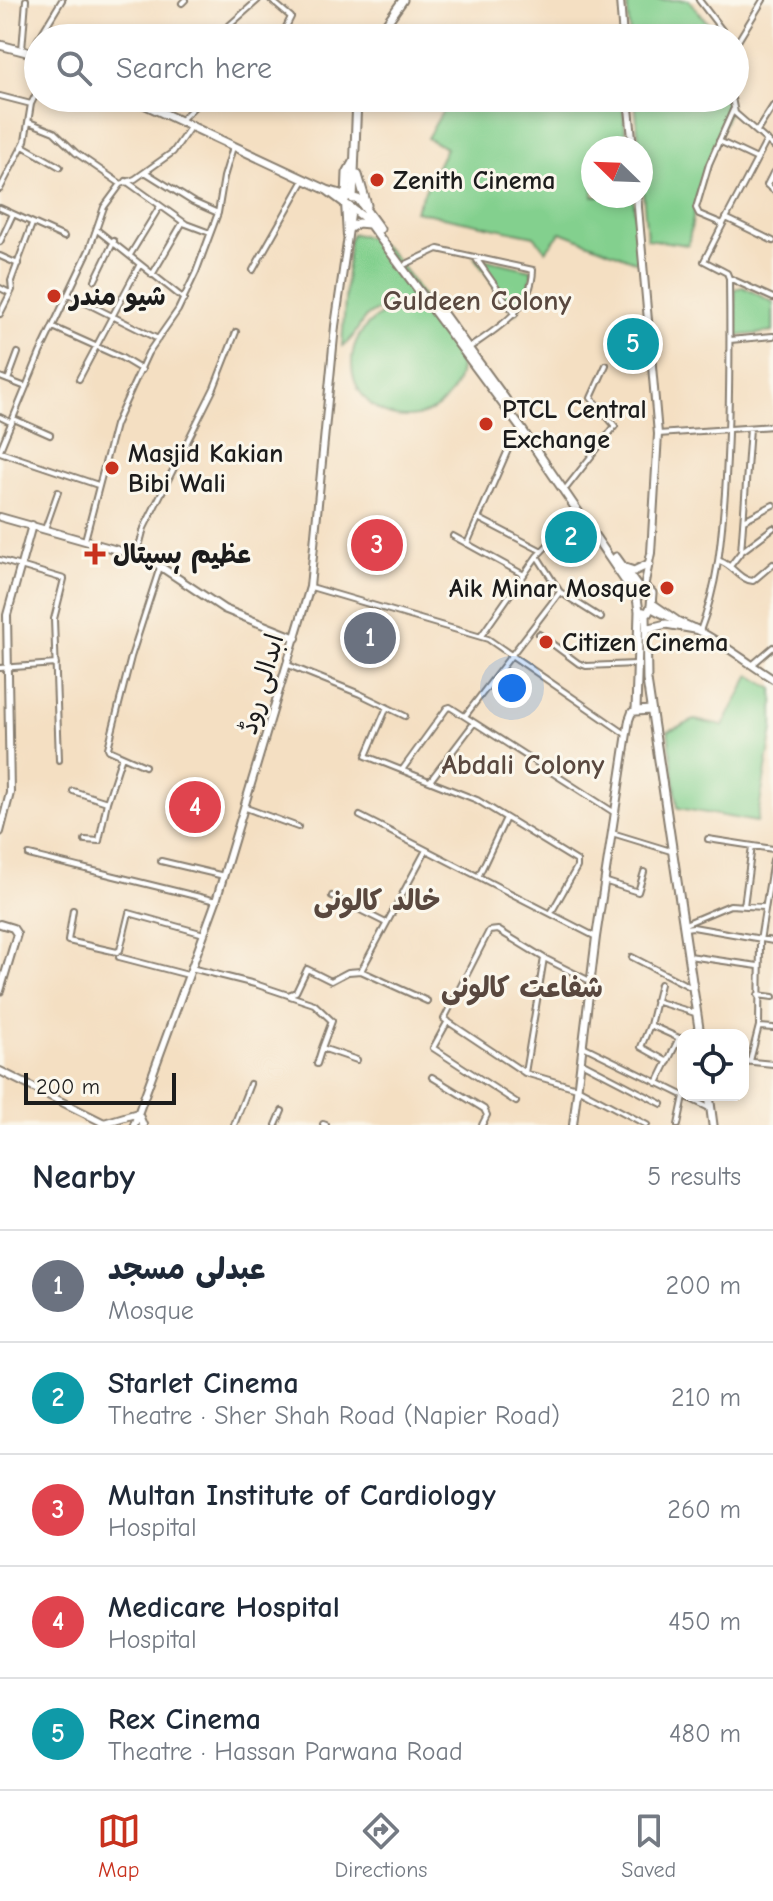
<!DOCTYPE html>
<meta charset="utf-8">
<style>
:root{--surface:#fff;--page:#f6f6f7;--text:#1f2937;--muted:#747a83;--line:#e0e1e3;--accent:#c8321e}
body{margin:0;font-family:"Comic Neue","Playpen Sans Arabic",sans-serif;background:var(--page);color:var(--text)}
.controls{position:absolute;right:24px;bottom:24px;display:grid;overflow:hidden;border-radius:16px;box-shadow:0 4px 12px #0003}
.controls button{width:72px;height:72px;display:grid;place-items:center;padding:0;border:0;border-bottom:2px solid var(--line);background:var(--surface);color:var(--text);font:40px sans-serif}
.compass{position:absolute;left:581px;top:136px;width:72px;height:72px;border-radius:50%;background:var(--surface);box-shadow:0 4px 12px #0003;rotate:293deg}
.scale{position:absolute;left:24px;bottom:20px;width:152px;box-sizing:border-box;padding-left:8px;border:4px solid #1c1c1c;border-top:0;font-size:22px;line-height:28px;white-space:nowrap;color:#1c1c1c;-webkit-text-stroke:6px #fbf7ec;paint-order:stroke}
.you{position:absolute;left:512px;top:688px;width:28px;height:28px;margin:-20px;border:6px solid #fff;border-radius:50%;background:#1a73e8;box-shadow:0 0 0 12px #1a73e833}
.badge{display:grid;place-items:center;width:52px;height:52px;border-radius:50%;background:var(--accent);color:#fff;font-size:26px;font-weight:700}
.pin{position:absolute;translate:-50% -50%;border:4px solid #fff;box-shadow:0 2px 8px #0006}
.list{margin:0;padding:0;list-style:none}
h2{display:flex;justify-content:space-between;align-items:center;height:104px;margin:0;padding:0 32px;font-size:34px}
h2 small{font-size:26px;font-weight:400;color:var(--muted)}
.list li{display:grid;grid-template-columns:52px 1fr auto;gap:24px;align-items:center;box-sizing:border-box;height:112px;padding:0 32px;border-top:2px solid var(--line)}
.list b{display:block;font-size:30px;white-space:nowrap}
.list p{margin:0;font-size:26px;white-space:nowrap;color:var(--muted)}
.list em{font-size:26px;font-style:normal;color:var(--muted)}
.icon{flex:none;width:44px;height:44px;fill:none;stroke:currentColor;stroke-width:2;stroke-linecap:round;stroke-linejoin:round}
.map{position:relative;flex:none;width:773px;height:1125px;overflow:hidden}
.search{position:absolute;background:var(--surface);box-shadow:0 4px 12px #0003;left:24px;right:24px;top:24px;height:88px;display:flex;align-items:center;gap:20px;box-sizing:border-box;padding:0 28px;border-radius:44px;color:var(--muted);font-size:30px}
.sheet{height:664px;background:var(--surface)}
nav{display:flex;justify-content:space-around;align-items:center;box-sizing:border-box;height:112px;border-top:2px solid var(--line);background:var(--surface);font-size:22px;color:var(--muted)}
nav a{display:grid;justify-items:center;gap:4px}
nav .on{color:var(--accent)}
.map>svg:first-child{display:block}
.green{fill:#83d08e;stroke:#507655;stroke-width:2}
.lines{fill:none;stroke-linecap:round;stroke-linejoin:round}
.street-casing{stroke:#887e6f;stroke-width:8}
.secondary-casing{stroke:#887e6f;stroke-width:10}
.primary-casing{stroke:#887e6f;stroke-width:11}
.street{stroke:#fff;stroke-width:4}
.secondary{stroke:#fff;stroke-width:6}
.primary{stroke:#fff;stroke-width:7}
.poi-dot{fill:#c8321e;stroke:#fbf7ec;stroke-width:3}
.labels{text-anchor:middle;stroke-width:6;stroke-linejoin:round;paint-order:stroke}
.poi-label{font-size:26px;font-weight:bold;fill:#1c1c1c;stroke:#fbf7ec;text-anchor:start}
.street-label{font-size:26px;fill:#1c1c1c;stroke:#fbf7ec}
.neighbourhood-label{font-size:28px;font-weight:bold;fill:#59483f;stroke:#fbf7ec}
</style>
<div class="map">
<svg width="773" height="1125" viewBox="0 0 773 1125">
<rect width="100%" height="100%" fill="#fbf7ec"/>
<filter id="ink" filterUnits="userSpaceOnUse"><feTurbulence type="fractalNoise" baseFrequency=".0125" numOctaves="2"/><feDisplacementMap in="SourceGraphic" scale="16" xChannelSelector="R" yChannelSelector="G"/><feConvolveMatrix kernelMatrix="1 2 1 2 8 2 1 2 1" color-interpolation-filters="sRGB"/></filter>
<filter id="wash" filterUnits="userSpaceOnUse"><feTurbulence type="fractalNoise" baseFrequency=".006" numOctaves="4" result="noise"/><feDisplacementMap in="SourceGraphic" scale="32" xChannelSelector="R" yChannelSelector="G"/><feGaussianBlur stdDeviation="1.8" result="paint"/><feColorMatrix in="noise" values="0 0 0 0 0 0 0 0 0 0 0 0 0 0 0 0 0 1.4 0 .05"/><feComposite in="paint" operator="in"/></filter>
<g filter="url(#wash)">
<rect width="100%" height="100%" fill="#f4dfc2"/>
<path class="green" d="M627,0H689L720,38H630Z
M454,98H622L627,148H593V196H633L640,263L561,232L546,251L534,236L415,211L446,148L427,138L444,109Z
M635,98H729V112L699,186L688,245L647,239Z
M352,234C387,236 404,270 422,295V300C408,303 376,307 366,317C356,328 355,339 342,346L349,241Z
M474,257L532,270L530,286L515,314Z
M743,287L773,302V332L736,336L735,289Z
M352 363a54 54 0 1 1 108 0a54 54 0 1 1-108 0Z
M750,675L773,689V728L757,822L678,808L668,731L695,720L723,726Z"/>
</g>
<g filter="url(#ink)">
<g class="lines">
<g class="street-casing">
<path id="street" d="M271,0L291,17L284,31L292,38
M699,0L728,38
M182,3L185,0
M39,38L62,0
M215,38L258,0
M735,46L763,0
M22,50L26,0
M31,53L38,39
M0,96L31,104
M732,98L735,113L773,146
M310,99L311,98
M733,110L709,164L696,208L699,214L723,224L704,261L727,273L729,278L773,298
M180,121L203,98
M29,122L54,132L76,153L121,184
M757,131L773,106
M719,141L757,159
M23,146L60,167
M145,172L193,202L218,213
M773,173L767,185L773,190
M126,181L186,224L210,233
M0,189L25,141L31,104L38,90
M0,208L64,237
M726,218L773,241
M723,224L767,140
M97,230L184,299
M0,242L13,214
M130,255L160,206
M0,256L18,264
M475,257L515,314
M406,264L438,249L533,270C532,309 498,328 469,348
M253,270L304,180
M152,275L183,222
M95,280L114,241
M0,288L10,293
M68,294L158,339
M0,314L12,290L11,281L32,224
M53,327L122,358L142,370
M730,340L773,336
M0,377L26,387
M79,379L140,264
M8,380L18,353
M0,417L12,423
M14,419L50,435
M658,434L773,426
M0,450L40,353L89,250L104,207L121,184L135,179L173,152L191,126
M0,452L98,485
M567,487L615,426L591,398L606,365
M478,518L542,551
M744,520L773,505
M45,529L58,492
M453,536L524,575
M85,540L115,425L148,353L178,310L196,272L218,213L224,177L233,147
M467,544L511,443L522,432
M741,552L750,428
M137,554L144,528L214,388L236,332
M537,556L560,592L601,618
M0,560L64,579L54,619L59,760
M720,561C734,566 739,580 753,581L773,564
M731,565L741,552L773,528
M311,587L488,639L627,735
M700,631C718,584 721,543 725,493C730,421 730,350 729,278
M539,634L578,663L586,666L636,664
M481,636L537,556L579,513
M288,665L360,694L405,716
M752,665L773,647
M0,668L56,664
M387,707L366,756L477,800L577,861V867L551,913
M465,716L560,592
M145,766L109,750L108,748L131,657L160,567
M402,770L447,708L450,707L615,813
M430,781L474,723
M73,791L107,802
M246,808L298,827
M360,816L596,937
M612,833L674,852
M708,839L773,849
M85,840L99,841L107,802L122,756
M29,855L216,901
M161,861L224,876
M479,875L506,818
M604,881L638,892L644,872
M332,896L386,923
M744,906L752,846
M73,910L68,941L117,952L120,950L129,913L204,934
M685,924L730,905L764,907
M685,928L693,927L773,941
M689,956L758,966
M119,957L188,975
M632,957L692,988
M191,968L255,984L288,995L296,992L307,969L331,981L348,972L361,971L427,1001
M361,971L426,850
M590,981L544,958L498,930L489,931L444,1019L525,1073L577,1088L647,1125
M660,984L650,1025L679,1038
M758,995L773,997
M290,996L314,1004L332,1021L322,1048L357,1060
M655,1001L695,1013
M448,1021L433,1048L516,1102
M650,1025L641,1047L668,1062
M760,1027L773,1028
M583,1046L709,1108
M743,1061L773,1064
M750,1061L759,1026L760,941L773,860
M581,1062L662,1104
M317,1064L322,1048
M525,1073L544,958
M432,1077L484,1109L487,1115L482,1125
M657,1083L679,1038H683
M323,1124L326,1125
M234,1125L250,1084
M276,1125L282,1111
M678,1125L684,1096"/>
</g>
<g class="secondary-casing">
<path id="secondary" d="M620,0L623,38
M628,98L633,148
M637,196L658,434L651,553L644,587
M345,203L347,236
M0,517L149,559L224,609L296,638
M652,603L678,621
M651,608C668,618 685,623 703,633C727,646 749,664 773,679
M0,832L10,793L7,615L32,525
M0,924L13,928L17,934L0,991
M0,1071L108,1125
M104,1123L138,1113L143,1125
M134,1125L216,901L310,587L335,326L352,208
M573,1125L596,937L629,720L632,712L636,711"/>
</g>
<g class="primary-casing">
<path id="primary" d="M376,38L403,0
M0,45L38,55
M131,98L327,190L366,219L523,431L637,598
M358,175L367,205
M327,190L358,199L380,229
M346,198L347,173L353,162
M353,199L357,98
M350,228L358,223L369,224
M431,297L506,400
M616,557L639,589
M625,568L634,571L649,564
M639,611L648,613L651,606L652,593L645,587L639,589L637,598L639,611L636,711L651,710
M646,613L647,680L700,1035
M646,629L666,624L695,629
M709,1095L713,1125"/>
</g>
<use href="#street" class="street"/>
<use href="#secondary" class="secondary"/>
<use href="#primary" class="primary"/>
</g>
</g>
<g class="poi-dot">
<circle cx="377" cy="180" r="8"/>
<circle cx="54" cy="296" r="8"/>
<circle cx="486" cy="424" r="8"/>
<circle cx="112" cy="468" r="8"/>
<path d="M91 542h8v8h8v8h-8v8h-8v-8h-8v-8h8z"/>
<circle cx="667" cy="588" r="8"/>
<circle cx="546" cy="642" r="8"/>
</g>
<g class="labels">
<g class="poi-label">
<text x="393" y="189">Zenith Cinema</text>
<text x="70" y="305">شیو مندر</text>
<text x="502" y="418">PTCL Central<tspan x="502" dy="30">Exchange</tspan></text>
<text x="128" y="462">Masjid Kakian<tspan x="128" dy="30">Bibi Wali</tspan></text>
<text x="113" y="563">عظیم ہسپتال</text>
<text x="651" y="597" text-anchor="end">Aik Minar Mosque</text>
<text x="562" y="651">Citizen Cinema</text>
</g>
<g class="street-label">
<text transform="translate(261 684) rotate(-74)" y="9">ابدالی روڈ</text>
</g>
<g class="neighbourhood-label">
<text x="477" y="310">Guldeen Colony</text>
<text x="523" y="774">Abdali Colony</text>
<text x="377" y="910">خالد کالونی</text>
<text x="522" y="997">شفاعت کالونی</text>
</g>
</g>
</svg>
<div class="controls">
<button><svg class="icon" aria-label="locate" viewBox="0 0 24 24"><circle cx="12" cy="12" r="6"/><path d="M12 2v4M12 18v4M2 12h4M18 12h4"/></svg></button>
</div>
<svg class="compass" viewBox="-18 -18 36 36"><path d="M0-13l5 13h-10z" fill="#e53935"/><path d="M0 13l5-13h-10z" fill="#747a83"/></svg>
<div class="scale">200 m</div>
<div class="you"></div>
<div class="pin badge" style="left:370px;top:638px;background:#6b7280">1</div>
<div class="pin badge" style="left:571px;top:537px;background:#0f9aa8">2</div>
<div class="pin badge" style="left:377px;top:545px;background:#e0444e">3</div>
<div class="pin badge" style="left:195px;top:807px;background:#e0444e">4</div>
<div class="pin badge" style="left:633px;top:344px;background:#0f9aa8">5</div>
<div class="search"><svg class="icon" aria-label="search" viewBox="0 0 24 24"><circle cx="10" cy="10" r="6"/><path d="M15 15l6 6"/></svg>Search here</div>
</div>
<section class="sheet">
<h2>Nearby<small>5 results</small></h2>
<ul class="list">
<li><span class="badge" style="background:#6b7280">1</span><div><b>عبدلی مسجد</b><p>Mosque</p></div><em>200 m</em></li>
<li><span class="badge" style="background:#0f9aa8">2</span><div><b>Starlet Cinema</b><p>Theatre · Sher Shah Road (Napier Road)</p></div><em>210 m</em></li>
<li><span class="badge" style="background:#e0444e">3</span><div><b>Multan Institute of Cardiology</b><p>Hospital</p></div><em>260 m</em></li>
<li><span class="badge" style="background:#e0444e">4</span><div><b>Medicare Hospital</b><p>Hospital</p></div><em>450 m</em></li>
<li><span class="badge" style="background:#0f9aa8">5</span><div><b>Rex Cinema</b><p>Theatre · Hassan Parwana Road</p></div><em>480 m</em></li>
</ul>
</section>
<nav>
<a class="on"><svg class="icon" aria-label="map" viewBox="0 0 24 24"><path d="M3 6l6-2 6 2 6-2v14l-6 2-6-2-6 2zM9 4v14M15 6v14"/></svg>Map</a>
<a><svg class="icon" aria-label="directions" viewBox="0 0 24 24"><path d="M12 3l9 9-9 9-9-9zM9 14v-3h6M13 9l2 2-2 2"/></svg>Directions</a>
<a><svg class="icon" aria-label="saved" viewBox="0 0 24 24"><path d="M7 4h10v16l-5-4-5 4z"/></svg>Saved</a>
</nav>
